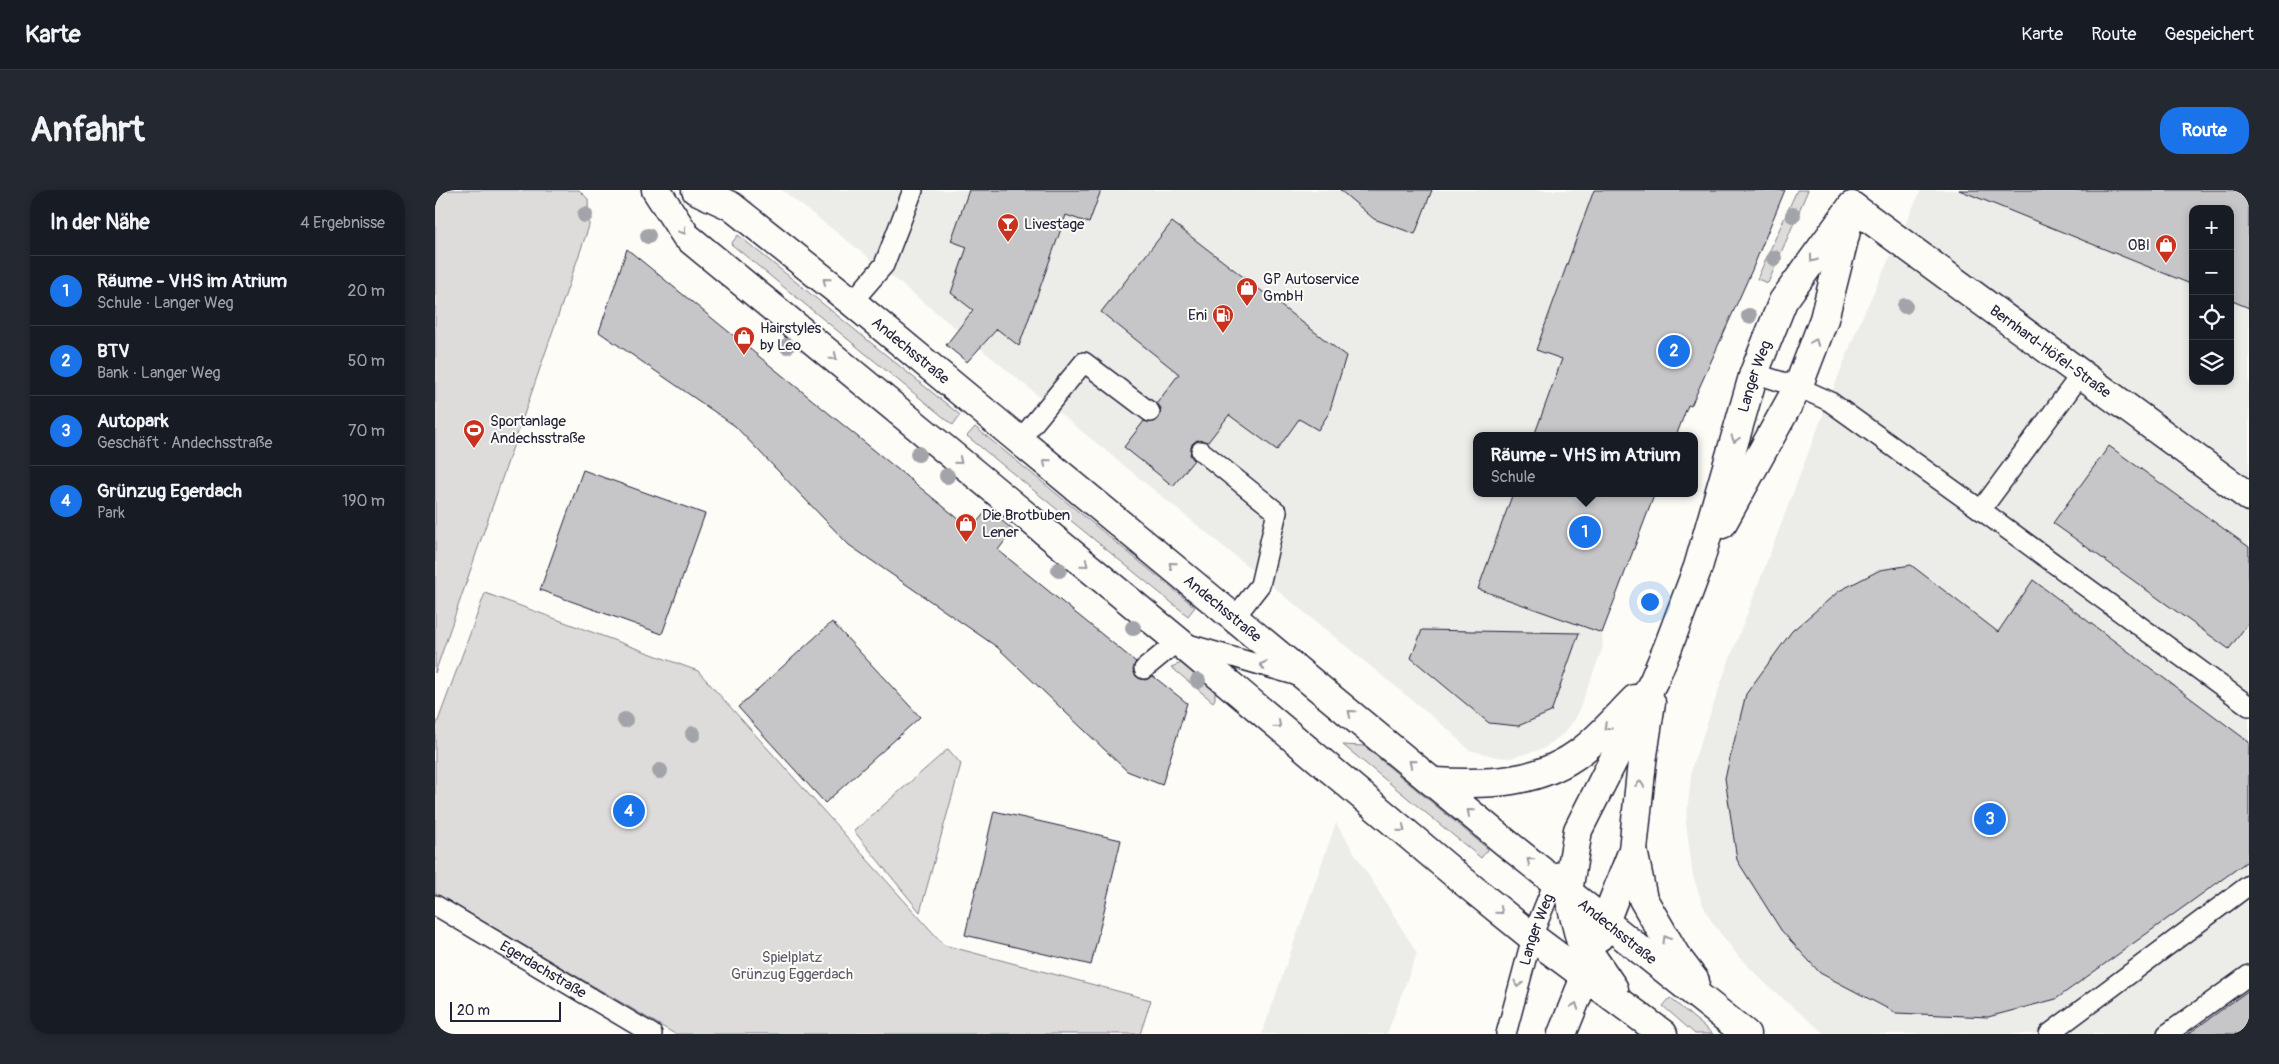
<!DOCTYPE html>
<html lang="de">
<meta charset="utf-8">
<style>
:root{--surface:#171b24;--page:#242831;--text:#f1f3f6;--muted:#9ea1a6;--line:#363941;--accent:#1a73e8}
body{margin:0;font-family:Pangolin,sans-serif;background:var(--page);color:var(--text)}
.controls{position:absolute;right:15px;top:15px;display:grid;overflow:hidden;border-radius:10px;box-shadow:0 2px 8px #0003}
.controls button{width:45px;height:45px;display:grid;place-items:center;padding:0;border:0;border-bottom:1px solid var(--line);background:var(--surface);color:var(--text);font:25px sans-serif}
.scale{position:absolute;left:15px;bottom:12px;width:111px;box-sizing:border-box;padding-left:5px;border:2px solid #22223b;border-top:0;font-size:14px;line-height:18px;white-space:nowrap;color:#22223b;-webkit-text-stroke:4px #fdfcf7;paint-order:stroke}
.you{position:absolute;left:1214px;top:411px;width:18px;height:18px;margin:-12px;border:4px solid #fff;border-radius:50%;background:#1a73e8;box-shadow:0 0 0 8px #1a73e833}
.badge{display:grid;place-items:center;width:32px;height:32px;border-radius:50%;background:var(--accent);color:#fff;font-size:16px;font-weight:700}
.pin{position:absolute;translate:-50% -50%;border:2px solid #fff;box-shadow:0 1px 5px #0006}
.popup{position:absolute;left:1038px;top:242px;width:225px;height:65px;box-sizing:border-box;display:grid;place-content:center;border-radius:10px;background:var(--surface);filter:drop-shadow(0 1px 4px #0005);font-size:16px;white-space:nowrap;color:var(--muted)}
.popup b{font-size:19px;color:var(--text)}
.popup::after{content:'';position:absolute;left:50%;top:100%;margin-left:-10px;border:10px solid transparent;border-top-color:var(--surface)}
.list{margin:0;padding:0;list-style:none}
h2{display:flex;justify-content:space-between;align-items:center;height:65px;margin:0;padding:0 20px;font-size:21px}
h2 small{font-size:16px;font-weight:400;color:var(--muted)}
.list li{display:grid;grid-template-columns:32px 1fr auto;gap:15px;align-items:center;box-sizing:border-box;height:70px;padding:0 20px;border-top:1px solid var(--line)}
.list b{display:block;font-size:19px;white-space:nowrap}
.list p{margin:0;font-size:16px;white-space:nowrap;color:var(--muted)}
.list em{font-size:16px;font-style:normal;color:var(--muted)}
.icon{flex:none;width:28px;height:28px;fill:none;stroke:currentColor;stroke-width:2;stroke-linecap:round;stroke-linejoin:round}
.map{position:relative;flex:none;width:1814px;height:844px;overflow:hidden;border-radius:20px}
header{display:flex;align-items:center;gap:30px;box-sizing:border-box;height:70px;padding:0 25px;background:var(--surface);border-bottom:1px solid var(--line)}
header strong{font-size:24px}
nav{display:flex;gap:28px;margin-inline-start:auto;font-size:18px}
.intro{display:flex;align-items:center;justify-content:space-between;box-sizing:border-box;height:120px;padding:0 30px}
h1{margin:0;font-size:35px}
.button{padding:12px 22px;border-radius:20px;background:var(--accent);color:#fff;font-size:18px;font-weight:700}
main{display:flex;gap:30px;padding:0 30px}
aside{flex:1;background:var(--surface);border-radius:20px;box-shadow:0 2px 8px #0003}
.map>svg:first-child{display:block}
.built{fill:#ecece9;fill-rule:evenodd}
.green{fill:#dddcdb;stroke:#807f8b}
.building{fill:#c6c6c8;stroke:#22223b}
.lines{fill:none;stroke-linecap:round;stroke-linejoin:round}
.lane-casing{stroke:#22223b;stroke-width:22}
.street-casing{stroke:#22223b;stroke-width:31}
.secondary-casing{stroke:#22223b;stroke-width:31}
.lane{stroke:#fdfcf7;stroke-width:19}
.street{stroke:#fdfcf7;stroke-width:28}
.secondary{stroke:#fdfcf7;stroke-width:28}
.tree{fill:#a3a3aa}
.oneway{stroke:#9a9aa2}
.labels{text-anchor:middle;stroke-width:4;stroke-linejoin:round;paint-order:stroke}
.poi-label{font-size:15px;fill:#22223b;stroke:#fdfcf7;text-anchor:start}
.street-label{font-size:15px;fill:#22223b;stroke:#fdfcf7}
.park-label{font-size:15px;fill:#5a5a6b;stroke:#fdfcf7}
</style>
<header>
<strong>Karte</strong>
<nav><a>Karte</a><a>Route</a><a>Gespeichert</a></nav>
</header>
<div class="intro"><h1>Anfahrt</h1><a class="button">Route</a></div>
<main>
<aside>
<h2>In der Nähe<small>4 Ergebnisse</small></h2>
<ul class="list">
<li><span class="badge">1</span><div><b>Räume - VHS im Atrium</b><p>Schule · Langer Weg</p></div><em>20 m</em></li>
<li><span class="badge">2</span><div><b>BTV</b><p>Bank · Langer Weg</p></div><em>50 m</em></li>
<li><span class="badge">3</span><div><b>Autopark</b><p>Geschäft · Andechsstraße</p></div><em>70 m</em></li>
<li><span class="badge">4</span><div><b>Grünzug Egerdach</b><p>Park</p></div><em>190 m</em></li>
</ul>
</aside>
<div class="map">
<svg width="1814" height="844" viewBox="0 0 1814 844">
<rect width="100%" height="100%" fill="#fdfcf7"/>
<filter id="ink" filterUnits="userSpaceOnUse"><feTurbulence type="fractalNoise" baseFrequency=".02" numOctaves="2"/><feDisplacementMap in="SourceGraphic" scale="10" xChannelSelector="R" yChannelSelector="G"/><feConvolveMatrix kernelMatrix="1 2 1 2 8 2 1 2 1" color-interpolation-filters="sRGB"/></filter>
<g filter="url(#ink)">
<path class="built" d="M347,0H1350L1253,215L1241,246H1041V303H1220L1167,443L1168,457L1141,528L1129,543L1108,559L1075,568L1062,567L1034,560L1015,541L428,63Z
M1486,0H1814V844H1390L1332,795L1303,766L1277,732L1267,713L1258,686L1251,633L1257,577L1288,487L1377,253L1424,134ZM1758,19H1795V191H1758Z
M901,633L982,763L952,844H827Z"/>
<path class="green" d="M0,0H144L153,9L154,36L0,483Z
M1362,0H1373L1333,93L1322,89Z
M303,45L525,225L518,235L296,54Z
M540,237L760,417L753,426L532,246Z
M50,403L263,481L509,755L716,810L705,844H240L0,703V539Z
M749,472L780,495V509L778,512L736,477Z
M908,555L929,556L1053,659L1046,668Z
M513,559L526,574L485,722L419,641Z
M1235,808L1278,844H1260L1228,816Z"/>
<path class="building" d="M534,0H666L654,33L631,25L584,156L562,139L532,172L511,155L538,120L516,103L532,57L516,51Z
M905,0H997L980,44L939,29Z
M1159,0H1350L1317,80L1256,216L1253,215L1241,246H1099L1127,169L1101,160Z
M1524,0H1814V118L1795,110V19H1758V95Z
M737,32L911,166L894,223L883,240L864,229L842,260L794,225L773,252L762,250L757,254L755,265L759,270L738,296L689,257L709,231L719,232L724,228L726,218L722,213L744,184L666,122Z
M192,59L536,339L553,319L578,340L563,360L701,472L698,480L701,486L710,490L718,486L752,513L727,595L692,581L562,457L414,355L300,236L164,142Z
M1674,256L1814,357V432L1794,459L1618,333Z
M148,280L270,324L227,444L105,400Z
M1078,303H1220L1167,443L1043,399Z
M1476,375L1563,442L1598,390L1814,552V670L1621,809L1553,827L1461,823L1385,783L1346,740L1302,670L1290,588L1311,504L1357,441L1404,401L1445,380Z
M397,432L485,527L390,613L303,517Z
M987,440L1144,443L1116,522L1083,536L1054,533L976,468Z
M559,621L686,650L656,775L530,745Z
M1814,800V844H1753Z"/>
<g class="lines">
<g class="lane-casing">
<g id="lane">
<path d="M417,112L449,75L478,0"/>
<path d="M1319,183L1363,197L1394,211L1546,320"/>
<path d="M1647,183L1546,320L1814,516"/>
<path d="M585,250L649,172L715,222"/>
<path d="M766,261L842,322L825,395L800,427"/>
<path d="M709,479L743,451L863,486"/>
<path id="s1" d="M0,715L217,844"/>
<path id="s2" d="M1071,844L1097,747L1123,682"/>
<path d="M1614,844L1814,695"/>
<path d="M1732,844L1814,785"/>
</g>
</g>
<g class="street-casing">
<g id="street">
<path id="s3" d="M1417,16L1814,307"/>
<path d="M1127,844L1150,787"/>
</g>
</g>
<g class="secondary-casing">
<g id="secondary">
<path d="M221,0L251,46L743,451L1033,695L1097,747L1228,844"/>
<path id="s4" d="M261,0L296,16L417,112L1070,652L1311,844"/>
<path d="M1287,334L1363,197L1389,129L1414,29"/>
<path d="M1216,512L1207,572L1198,660L1208,709L1241,766L1260,791"/>
<path d="M1000,592C1052,595 1105,594 1148,560C1167,545 1183,526 1200,509"/>
<path d="M1164,747L1198,660"/>
<path id="s5" d="M1179,799L1145,749L1133,702L1143,640L1219,490L1233,457L1263,377L1319,183L1348,111L1417,16"/>
</g>
</g>
<use href="#lane" class="lane"/>
<use href="#street" class="street"/>
<use href="#secondary" class="secondary"/>
</g>
<g class="tree">
<circle cx="150" cy="25" r="8"/>
<circle cx="1358" cy="25" r="8"/>
<circle cx="213" cy="46" r="8"/>
<circle cx="1339" cy="68" r="8"/>
<circle cx="1470" cy="116" r="8"/>
<circle cx="1314" cy="126" r="8"/>
<circle cx="352" cy="156" r="8"/>
<circle cx="483" cy="264" r="8"/>
<circle cx="512" cy="286" r="8"/>
<circle cx="624" cy="380" r="8"/>
<circle cx="698" cy="438" r="8"/>
<circle cx="763" cy="491" r="8"/>
<circle cx="190" cy="530" r="8"/>
<circle cx="258" cy="544" r="8"/>
<circle cx="225" cy="581" r="8"/>
</g>
<defs><path id="oneway-chevron" d="M-2-3.5L2.5 0L-2 3.5" fill="none" stroke-width="1.6" stroke-linecap="round" stroke-linejoin="round" transform="scale(1.25)"/></defs>
<g class="oneway">
<use href="#oneway-chevron" transform="translate(248 41) rotate(54)"/>
<use href="#oneway-chevron" transform="translate(1378 69) rotate(126)"/>
<use href="#oneway-chevron" transform="translate(391 91) rotate(-141)"/>
<use href="#oneway-chevron" transform="translate(1380 152) rotate(-69)"/>
<use href="#oneway-chevron" transform="translate(399 167) rotate(39)"/>
<use href="#oneway-chevron" transform="translate(1300 249) rotate(106)"/>
<use href="#oneway-chevron" transform="translate(524 271) rotate(40)"/>
<use href="#oneway-chevron" transform="translate(611 272) rotate(-140)"/>
<use href="#oneway-chevron" transform="translate(650 374) rotate(39)"/>
<use href="#oneway-chevron" transform="translate(737 375) rotate(-140)"/>
<use href="#oneway-chevron" transform="translate(828 475) rotate(-164)"/>
<use href="#oneway-chevron" transform="translate(916 523) rotate(-141)"/>
<use href="#oneway-chevron" transform="translate(843 535) rotate(40)"/>
<use href="#oneway-chevron" transform="translate(1172 537) rotate(136)"/>
<use href="#oneway-chevron" transform="translate(977 573) rotate(-141)"/>
<use href="#oneway-chevron" transform="translate(1205 594) rotate(-84)"/>
<use href="#oneway-chevron" transform="translate(1035 622) rotate(-139)"/>
<use href="#oneway-chevron" transform="translate(967 639) rotate(40)"/>
<use href="#oneway-chevron" transform="translate(1095 671) rotate(-141)"/>
<use href="#oneway-chevron" transform="translate(1065 721) rotate(39)"/>
<use href="#oneway-chevron" transform="translate(1231 749) rotate(-120)"/>
<use href="#oneway-chevron" transform="translate(1083 794) rotate(105)"/>
<use href="#oneway-chevron" transform="translate(1140 816) rotate(-70)"/>
</g>
</g>
<defs>
<g id="bar-pin" transform="scale(1.125)"><path d="M0 17L-7.5 6A9.5 9.5 0 1 1 7.5 6Z" fill="#c8321e" stroke="#fdfcf7"/><path d="M-6-5H6L.8 .8V4.5H3.5V6h-7V4.5H-.8V.8Z" fill="#fff"/></g>
<g id="shop-pin" transform="scale(1.125)"><path d="M0 17L-7.5 6A9.5 9.5 0 1 1 7.5 6Z" fill="#c8321e" stroke="#fdfcf7"/><path d="M-5-2.5h2.3a2.7 3.5 0 0 1 5.4 0H5L5.5 6h-11ZM-1.5-2.5h3a1.5 2.3 0 0 0-3 0Z" fill="#fff"/></g>
<g id="fuel-pin" transform="scale(1.125)"><path d="M0 17L-7.5 6A9.5 9.5 0 1 1 7.5 6Z" fill="#c8321e" stroke="#fdfcf7"/><path d="M-5.5-6h7V0h2V4h1.3V-2.5L3-4.5l.8-.8L6-3V5H2.5V1h-1V6h-7ZM-4.2-4.7v3.2H.2V-4.7Z" fill="#fff"/></g>
<g id="stadium-pin" transform="scale(1.125)"><path d="M0 17L-7.5 6A9.5 9.5 0 1 1 7.5 6Z" fill="#c8321e" stroke="#fdfcf7"/><path d="M0-5a6.5 5 0 1 0 0 10a6.5 5 0 1 0 0-10ZM-3.5-1.8h7v3.6h-7Z" fill="#fff"/></g>
</defs>
<g fill-rule="evenodd">
<use href="#bar-pin" x="573" y="34"/>
<use href="#shop-pin" x="1731" y="55"/>
<use href="#shop-pin" x="812" y="98"/>
<use href="#fuel-pin" x="788" y="125"/>
<use href="#shop-pin" x="309" y="147"/>
<use href="#stadium-pin" x="39" y="240"/>
<use href="#shop-pin" x="531" y="334"/>
</g>
<g class="labels">
<g class="poi-label">
<text x="589" y="39">Livestage</text>
<text x="1715" y="60" text-anchor="end">OBI</text>
<text x="828" y="94">GP Autoservice<tspan x="828" dy="17">GmbH</tspan></text>
<text x="772" y="130" text-anchor="end">Eni</text>
<text x="325" y="143">Hairstyles<tspan x="325" dy="17">by Leo</tspan></text>
<text x="55" y="236">Sportanlage<tspan x="55" dy="17">Andechsstraße</tspan></text>
<text x="547" y="330">Die Brotbuben<tspan x="547" dy="17">Lener</tspan></text>
</g>
<g class="street-label">
<text dy="5" stroke="none"><textPath href="#s4" startOffset="269">Andechsstraße</textPath></text>
<text dy="5" stroke="none"><textPath href="#s3" startOffset="246">Bernhard-Höfel-Straße</textPath></text>
<text dy="5" stroke="none"><textPath href="#s5" startOffset="660">Langer Weg</textPath></text>
<text dy="5" stroke="none"><textPath href="#s4" startOffset="674">Andechsstraße</textPath></text>
<text dy="5" stroke="none"><textPath href="#s2" startOffset="109">Langer Weg</textPath></text>
<text dy="5" stroke="none"><textPath href="#s4" startOffset="1184">Andechsstraße</textPath></text>
<text dy="5" stroke="none"><textPath href="#s1" startOffset="126">Egerdachstraße</textPath></text>
</g>
<g class="park-label">
<text x="357" y="772">Spielplatz<tspan x="357" dy="17">Grünzug Eggerdach</tspan></text>
</g>
</g>
</svg>
<div class="controls">
<button>+</button>
<button>−</button>
<button><svg class="icon" aria-label="locate" viewBox="0 0 24 24"><circle cx="12" cy="12" r="6"/><path d="M12 2v4M12 18v4M2 12h4M18 12h4"/></svg></button>
<button><svg class="icon" aria-label="layers" viewBox="0 0 24 24"><path d="M12 4l9 5-9 5-9-5zM3 14l9 5 9-5"/></svg></button>
</div>
<div class="scale">20 m</div>
<div class="you"></div>
<div class="pin badge" style="left:1150px;top:342px">1</div>
<div class="popup"><b>Räume - VHS im Atrium</b>Schule</div>
<div class="pin badge" style="left:1239px;top:161px">2</div>
<div class="pin badge" style="left:1555px;top:629px">3</div>
<div class="pin badge" style="left:194px;top:621px">4</div>
</div>
</main>
